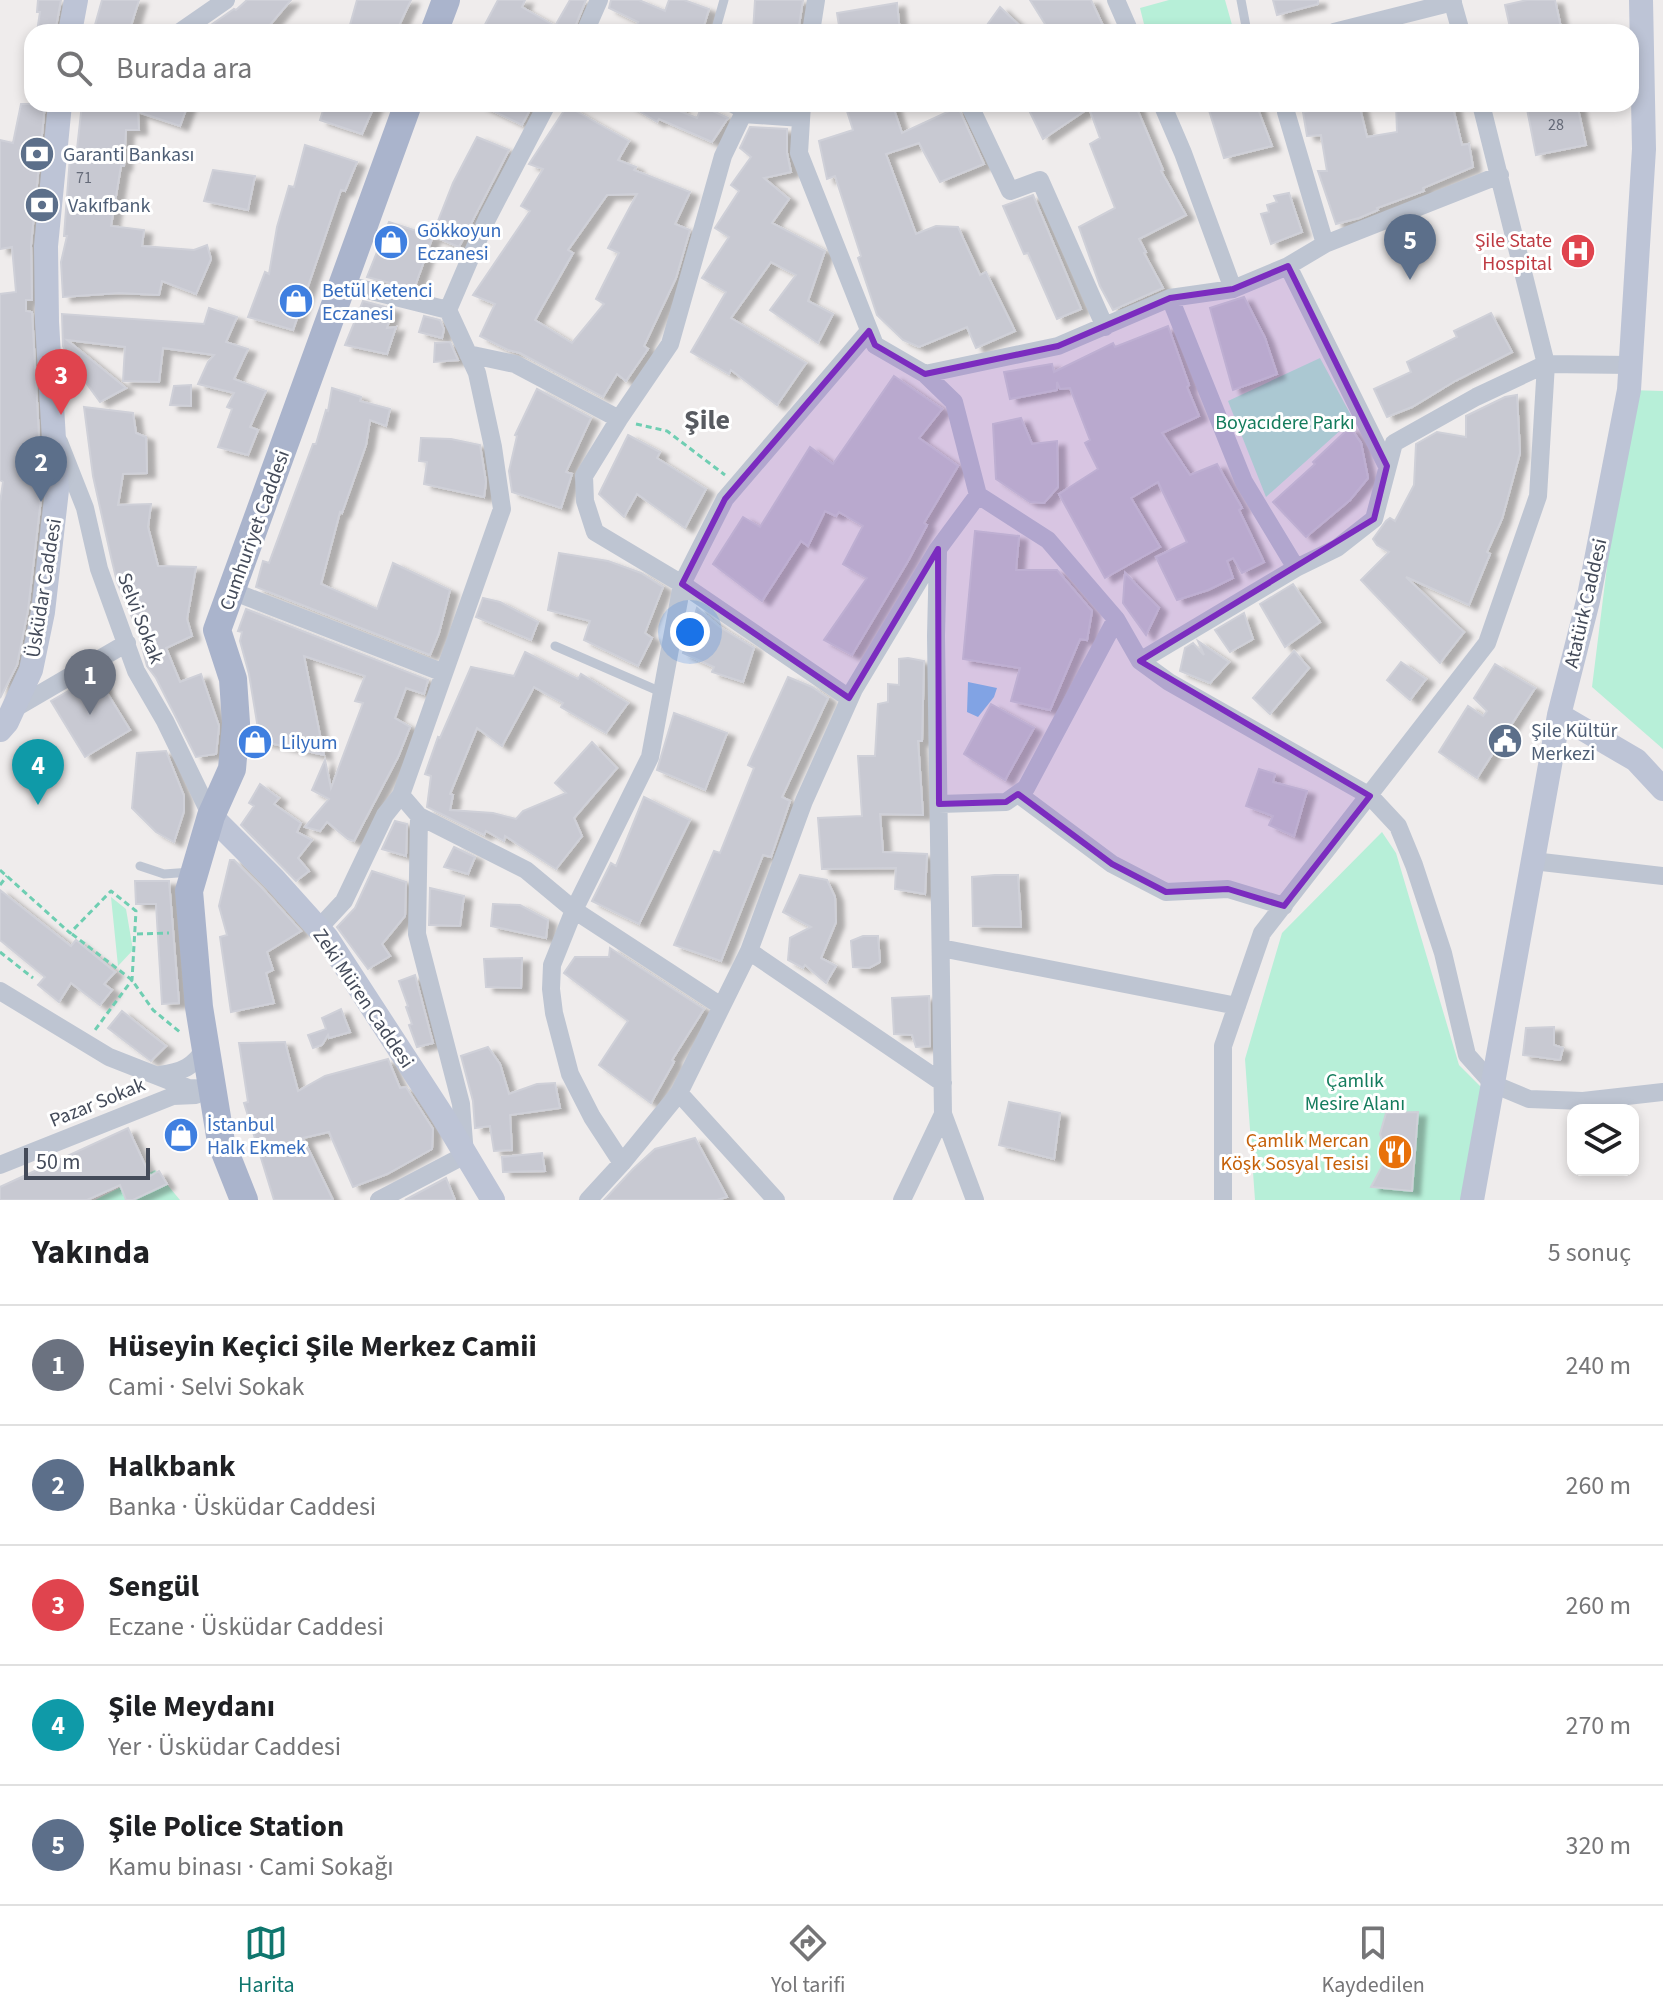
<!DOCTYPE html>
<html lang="tr">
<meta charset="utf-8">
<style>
:root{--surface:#fff;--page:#f6f6f6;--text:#202124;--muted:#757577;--line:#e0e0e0;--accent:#0f766e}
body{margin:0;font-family:"Source Sans 3",sans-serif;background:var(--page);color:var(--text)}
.controls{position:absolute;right:24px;bottom:24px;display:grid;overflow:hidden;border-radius:16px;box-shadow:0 4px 12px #0003}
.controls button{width:72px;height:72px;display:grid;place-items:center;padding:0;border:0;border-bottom:2px solid var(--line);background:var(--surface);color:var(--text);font:40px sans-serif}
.scale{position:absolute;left:24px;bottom:20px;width:126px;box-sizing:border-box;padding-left:8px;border:4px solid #444b5a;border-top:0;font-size:22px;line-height:28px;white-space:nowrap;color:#444b5a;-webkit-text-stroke:6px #fff;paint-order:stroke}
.you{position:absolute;left:690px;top:632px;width:28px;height:28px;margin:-20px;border:6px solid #fff;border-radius:50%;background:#1a73e8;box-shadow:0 0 0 12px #1a73e833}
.badge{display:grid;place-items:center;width:52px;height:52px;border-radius:50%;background:var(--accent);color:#fff;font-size:26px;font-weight:700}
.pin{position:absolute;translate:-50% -66px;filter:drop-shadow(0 2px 4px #0008)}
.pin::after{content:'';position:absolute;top:42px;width:28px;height:24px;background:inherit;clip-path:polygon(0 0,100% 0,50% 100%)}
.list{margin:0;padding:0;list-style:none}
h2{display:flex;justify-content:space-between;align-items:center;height:104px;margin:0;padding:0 32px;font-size:34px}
h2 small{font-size:26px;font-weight:400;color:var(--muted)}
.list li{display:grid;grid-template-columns:52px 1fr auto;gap:24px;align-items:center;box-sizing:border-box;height:120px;padding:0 32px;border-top:2px solid var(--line)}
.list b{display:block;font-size:30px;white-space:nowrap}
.list p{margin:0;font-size:26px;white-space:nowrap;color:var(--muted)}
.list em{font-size:26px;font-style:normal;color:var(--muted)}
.icon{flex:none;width:44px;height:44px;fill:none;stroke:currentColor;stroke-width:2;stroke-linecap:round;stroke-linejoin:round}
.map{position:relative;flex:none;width:1663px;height:1200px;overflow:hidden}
.search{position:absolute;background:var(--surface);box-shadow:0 4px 12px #0003;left:24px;right:24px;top:24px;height:88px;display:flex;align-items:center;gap:20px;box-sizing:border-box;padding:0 28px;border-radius:24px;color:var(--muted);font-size:30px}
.sheet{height:704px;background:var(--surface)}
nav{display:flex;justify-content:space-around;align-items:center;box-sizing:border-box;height:112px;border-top:2px solid var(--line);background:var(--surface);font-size:22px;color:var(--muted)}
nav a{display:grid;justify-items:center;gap:4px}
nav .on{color:var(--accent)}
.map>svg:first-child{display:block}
.green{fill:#b7efd8}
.water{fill:#83c1ee}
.building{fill:#c8c9d2;stroke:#cfd0d8;stroke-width:2;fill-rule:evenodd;filter:url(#shadow)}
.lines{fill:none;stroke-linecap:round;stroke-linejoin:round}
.path{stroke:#6fceb2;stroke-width:3;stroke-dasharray:6 4;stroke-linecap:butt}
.lane{stroke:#bec5d2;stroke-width:9}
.street{stroke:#bec5d2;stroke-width:18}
.secondary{stroke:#bdc4d6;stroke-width:24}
.primary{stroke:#aab4cc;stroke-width:28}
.marked{fill:#7b2cbf;fill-opacity:0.2;stroke:#7b2cbf;stroke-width:6;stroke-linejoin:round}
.labels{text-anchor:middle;stroke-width:6;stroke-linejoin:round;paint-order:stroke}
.number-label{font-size:16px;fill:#656a78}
.service-label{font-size:20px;fill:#4e5e75;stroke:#fff;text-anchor:start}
.shop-label{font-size:20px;fill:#366cbe;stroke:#fff;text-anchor:start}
.health-label{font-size:20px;fill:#be3a42;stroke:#fff;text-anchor:end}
.park-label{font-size:20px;fill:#147c5d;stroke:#fff}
.street-label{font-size:20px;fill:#444b5a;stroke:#fff}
.food-label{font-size:20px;fill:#c56008;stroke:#fff;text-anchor:end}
.district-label{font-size:28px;font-weight:bold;fill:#585b61;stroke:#fff}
</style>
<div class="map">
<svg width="1663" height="1200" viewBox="0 0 1663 1200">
<defs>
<filter id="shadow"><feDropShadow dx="8" dy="4.5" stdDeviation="2" flood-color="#0004"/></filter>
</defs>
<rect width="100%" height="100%" fill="#efecec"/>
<path class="green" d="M1169,0H1225L1234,32H1146L1140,8Z
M1320,358L1353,419L1266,497L1228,401Z
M1629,390L1663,391V749L1592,687Z
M1382,832L1396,853L1459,1065L1487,1093L1468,1200H1255L1245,1059L1282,933Z
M111,897L126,909L133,950L118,966Z
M155,1170L180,1200H95Z"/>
<path class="water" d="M968,682L997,688L994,697L978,717L967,712Z"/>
<path class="building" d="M38,0H61L55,32H37L40,12H37Z
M102,0H139L129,32H93Z
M247,0H291L264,32H201L234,9L236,10Z
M357,0H411L396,32H348Z
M498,0H525L522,7L555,26L570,0H586L573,32H481Z
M611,0H639L665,11L669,0H684L709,9L702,32H634L638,22L609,8Z
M755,0H803L798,32H753Z
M1030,0H1091L1106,32H1050Z
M1273,0H1318V4L1277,15Z
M1527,0H1555L1562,32H1511L1505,5Z
M897,3L900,32H840L837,13Z
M1000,7L1019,25L1013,32H982Z
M21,104H45L31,245L32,300H26V311L32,312L42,490L28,610L17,665L0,698V503L3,482L0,480V294L16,292L12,247L0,249V140L13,143Z
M82,104H188L180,126L138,112L139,130H126L124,166H121L111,226L144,230L142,246L194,250L207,245L211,259L196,294L162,281L159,295L119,293L63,297L61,262L67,236H64L70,157L76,158Z
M325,104H375L362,134L320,120Z
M479,104H533L522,125Z
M628,104H681L679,111L697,118L702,106L728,118L712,142L659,119L657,122Z
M860,104H892L902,133L958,107L984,164L940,182L919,143L886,154L916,234L936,226L958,227L980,275L986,272L1015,331L976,348L967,327L919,347L903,340L877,315L858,258L861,256L835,176L827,179L819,141L853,130L846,108Z
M1026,104H1135L1163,170L1161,171L1186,215L1139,239L1146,252L1144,253L1163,288L1113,310L1100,286L1079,227L1115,208L1090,144L1100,138L1089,108L1043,139Z
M1207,104H1256L1272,146L1224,158Z
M1359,104L1367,137L1397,132L1396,104H1452L1462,145L1469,144L1473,167L1423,188L1424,191L1377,208L1378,210L1359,218L1336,224L1318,171H1327L1321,135L1307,136L1303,112Z
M1526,104H1577L1586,145L1536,155Z
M567,106L629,141L618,160L636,167L634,170L690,192L675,224L690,230L676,278L644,346L648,349L626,381L617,374L603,397L520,353L508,350L480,336L495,304L473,295L530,211L521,206L543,169L529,164ZM637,194L608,248L619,253L596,299L604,304L572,343L535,320L573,253L568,250L607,195Z
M750,127L787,129V153L791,172L764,178L789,199L772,223L825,251L808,301L833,314L818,343L770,310L796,275L771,262L731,318L806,363L777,405L731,370L729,374L691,352L726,292L702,278L729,237L715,228L739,191L731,185L751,157L740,148Z
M477,137L509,150L459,247L433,236L414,289L367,277L389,222L432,236L453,183Z
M305,145L357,162L345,191L341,190L293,330L248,317L265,272L269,274L277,227L289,186L294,187Z
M213,170L255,176L248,210L204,201Z
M1289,193L1302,232L1271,244L1261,214L1269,212L1267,205L1277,202L1274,196Z
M1033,195L1081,309L1057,319L1028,253L1024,254L1003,206Z
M1244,297L1265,338L1277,374L1233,390L1210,308Z
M363,301L393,309L387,328L396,327L387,354L345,345Z
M209,308L237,317L226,342L248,349L234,379L266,391L250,427L258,430L248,455L218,447L232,409L227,407L234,393L198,384L208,362L214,355L163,348L159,382L123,381L125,347L67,340L126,388L100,402L71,362L63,346L62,314L204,324Z
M1491,313L1512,352L1455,381L1412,407L1387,417L1374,389L1411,372L1407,362L1457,337L1454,331Z
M424,316L440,320L444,329L442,338L419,332Z
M1168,326L1189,385L1187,387L1199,416L1162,433L1190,475L1217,464L1242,508L1239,510L1264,562L1242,573L1233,558L1227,561L1233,578L1208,590L1177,600L1156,557L1187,542L1158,482L1131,498L1160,547L1105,578L1059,494L1098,469L1085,443L1090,440L1070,388L1060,389L1057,382V390L1010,399L1004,372L1052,364L1054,372L1113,343L1115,347Z
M450,342L458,360L434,362L435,343Z
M894,376L942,409L919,438L958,466L924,523L927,525L908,561L852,655L824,640L867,578L843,564L863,526L839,512L836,516L825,511L808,546L801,541L762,601L713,564L743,517L760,527L810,447L833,464Z
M191,385V406L170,405L174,386Z
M332,388L361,397L360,401L390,409L386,426L370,420L366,445L342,513L340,512L321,584L377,609L393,563L450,590L439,633L430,655L256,587L263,561L269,563L313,444H316L326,410L328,411Z
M537,389L591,418L566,472L572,474L561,508L512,492L509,471L517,436L515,435Z
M1517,395L1520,453L1502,519L1487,552L1490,554L1469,605L1406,577L1464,632L1440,663L1361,580L1389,552L1377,545L1373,539L1386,521L1390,518L1395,521L1414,485L1416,444L1437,432L1466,437V416L1505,397Z
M84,407L133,413L136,433L146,437L147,473L123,474L118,505L151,504L148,527L158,566L196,567L187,619L192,636L166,648L180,682L201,674L219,726L216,754L196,757L156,678L147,666L138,631L117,582L111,557L93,476Z
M1021,418L1032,444L1057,441L1058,487L1044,503L1030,502L996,479L993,424Z
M1350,427L1361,443L1368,478L1350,500L1306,537L1273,502L1315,464L1313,462Z
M628,435L660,452L657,458L706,489L685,528L637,494L624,517L599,494Z
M421,438L451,439L480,445L486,482L484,497L424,484L427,462L419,461Z
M975,531L1019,536L1016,570H1057L1092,611L1087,640L1080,639L1050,710L1011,701L1020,668L963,659Z
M559,553L608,561L641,573L663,587L645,633L652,638L638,666L584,640L590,621L548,610Z
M1125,573L1159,608L1146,635L1123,603Z
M1293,584L1320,622L1285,647L1260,604Z
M483,598L500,602L538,622L531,640L476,617Z
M697,608L720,627L754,648L743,682L712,672L714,667L683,653Z
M246,609L428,680L424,694L406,688L395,718L410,727L398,757L354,841L348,839L327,822L320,831L305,827L329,799L312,790L325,760L331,788L363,703L355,701L365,676L304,656L324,755L260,741L249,674L240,641L242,632L238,631Z
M1244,613L1253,639L1230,652L1215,630Z
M1198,641L1229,662L1210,683L1180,671L1185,648L1193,643L1204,655Z
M1294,651L1309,668L1270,714L1253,698Z
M525,652L578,679L581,674L628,703L606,733L561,707L563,703L534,687L502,746L477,728L450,794L453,795L450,810L493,813L516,819L523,811L566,793L555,783L592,742L617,768L574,818L582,836L556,869L505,836L504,841L486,831L484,835L427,807L431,776L425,774L438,737L440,738L471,667L514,676Z
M908,658L924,661L922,741H918L923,815L880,814L883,852L927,854L925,894L895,889L896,868L822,869L818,818L862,816L858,756H875L878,704L888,702V684L899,685V659Z
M1401,662L1426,679L1410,700L1387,680Z
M1495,664L1535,688L1477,778L1439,752L1468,706L1483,716L1487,711L1474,698Z
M96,675L130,730L85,757L51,701Z
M788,677L812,687L828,698L782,797L790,801L771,857L763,855L721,961L674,945L714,851L720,853L754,768L748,765Z
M991,704L1034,728L1005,780L964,754Z
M674,713L727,733L705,790L657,770Z
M166,751L184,796V811L174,842L156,832L132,808L137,753Z
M1259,769L1275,774L1273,782L1307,791L1294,836L1269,825L1273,816L1246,806Z
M260,784L279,798L274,804L301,823L297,832L312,840L298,858L309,871L296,881L241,825L254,806L249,803Z
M644,797L690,820L639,924L592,901L611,863L616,866Z
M395,821L407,824L406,856L382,849Z
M454,847L475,857L468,874L444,867Z
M230,860H234L263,889L301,931L267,952L273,970L266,973L274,1003L231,1012L220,937L227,935L219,906Z
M372,871L406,882L405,916L382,944L390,956L368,969L337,927L355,908Z
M800,875L827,880L835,897L836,922L821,958L836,966L826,983L805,965L803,968L788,960L790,938L811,927L783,912Z
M995,875H1018L1021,927L973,926L972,877Z
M135,881H169L179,1003L162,1004L156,904H136Z
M430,888L464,896L460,926L429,925Z
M0,890L71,946L76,940L115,972L104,984L112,990L100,1005L71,983L59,1002L38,985L45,977L0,940Z
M493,904L520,905L548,920L546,938L491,926Z
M863,936H878L880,962L869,968L853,967L851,941Z
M610,948L704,1009L672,1060L674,1062L651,1103L599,1065L628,1021L564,973L575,957H609Z
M522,958L521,988L486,987L484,959Z
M415,975L433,1043L417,1047L409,1025L412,1024L406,1007L408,1006L399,981Z
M929,996L930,1046L916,1047L912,1035L894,1034L892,998Z
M341,1009L350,1032L329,1038L328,1035L322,1045L313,1048L308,1035L326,1029L322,1018Z
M122,1011L166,1046L151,1061L108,1028Z
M1554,1027V1045L1563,1048L1560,1060L1523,1055L1526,1028Z
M285,1042L298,1091L325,1076L388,1059L400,1088L406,1087L433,1129L432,1149L387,1174L353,1187L329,1132L303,1138L333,1200H274L244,1103L248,1102L239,1043Z
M488,1047L500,1064L509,1094L537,1084L555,1083L560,1108L510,1115L512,1150L494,1151L490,1126L475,1128L473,1101L461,1056Z
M1009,1102L1060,1113L1054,1159L999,1145Z
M1418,1112L1412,1191L1371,1187L1387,1157L1380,1134L1386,1113Z
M128,1128L150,1176L159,1171L167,1184L133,1200H126L120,1185L87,1200H0V1187Z
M695,1138L727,1197L717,1200H604L633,1169L655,1149Z
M542,1153L545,1171L503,1172L502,1157Z
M446,1178L455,1200H405Z"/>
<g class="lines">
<path class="path" d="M636,424L667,431L725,475
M0,870L70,933L111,891L136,911L132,980L95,1030
M0,885L7,876
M72,934L132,980L153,1010L181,1033
M137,934L169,933
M0,952L33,978"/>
<path class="lane" d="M1241,0L1247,32
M715,32L724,0
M723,104L743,114
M555,646L661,692
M140,866L164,874L191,872"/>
<path class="street" d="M1116,0L1130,32
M1452,0L1461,32
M180,32L226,0
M585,32L599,0
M811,32L816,0
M1334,32L1453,2
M969,104L1010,191L1040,180L1105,327
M1162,104L1183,153L1233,289
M1286,112L1325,244
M801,118L743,114L723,156L670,344L619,419L584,476L585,501L595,532L682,584L849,698
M1288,266L1387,466
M343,284L448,310L477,373L493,447L502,509L401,795
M1170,298L1244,482L1296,568
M448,310L487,219L547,104
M468,354L515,364L619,419
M925,374L1058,346L1170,298L1233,289L1288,266L1325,244L1500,175
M59,442L85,508L99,569L136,671L165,721L211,816
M978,495L1048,540L1116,619L1140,661L1169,682L1370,796L1398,826L1414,865L1443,953L1467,1055L1493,1084L1529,1099L1583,1101L1663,1092
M938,552L936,636L943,1114L975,1200
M232,591L444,673
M1140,661L1296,568L1337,548L1374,519L1394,443L1476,397L1546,364L1631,365
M12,710L127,643
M1018,794L1112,864L1166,892L1228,889L1284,906
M939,804L1006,802L1026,788L1116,619
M1533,861L1663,876
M318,929L344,901L385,815L401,795L419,816L526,870L574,910L721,1006
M941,948L1237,1006
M749,951L943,1083
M0,991L109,1057L188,1088L212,1089
M160,1075C182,1072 194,1067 206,1047
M679,1093L776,1200
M622,1163L592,1117L570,1074L554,1013L551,989L552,965L574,910L650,757L682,584L725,499L869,331
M0,1165L173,1096L196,1095
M379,1200L465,1155L461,1104L417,934L419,816
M588,1200L622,1163L679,1093L749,951L804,801L854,689L938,549L978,495L954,402L925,374L875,345L799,153L802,104
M902,1200L943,1114
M1223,1200V1046L1262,933L1487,643L1538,496L1546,364L1481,104"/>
<path class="secondary" d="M70,32L76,0
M1559,715L1636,760L1663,789
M0,730L7,722L31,670L43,612L57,490L47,322L46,246L60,104
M211,816L274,879L327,938L442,1115L493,1200
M1472,1200L1559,715L1588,601L1629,390L1644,149L1641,0"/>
<path class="primary" d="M434,32L446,0
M244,1200L221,1142L199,1007L189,891L211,816L232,769L236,723L233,679L217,630L408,104"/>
</g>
<path class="marked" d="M1288,266L1387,466L1374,519L1140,661L1370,796L1284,906L1228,889L1166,892L1112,864L1018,794L1006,802L939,804L938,549L849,698L682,584L725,499L869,331L875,345L925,374L1058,346L1170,298L1233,289Z"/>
<defs>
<g id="bank-disc" transform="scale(1.8)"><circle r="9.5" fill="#5c6f8a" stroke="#fff"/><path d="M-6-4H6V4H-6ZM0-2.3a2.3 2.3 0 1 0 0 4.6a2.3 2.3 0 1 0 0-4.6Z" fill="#fff"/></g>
<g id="shop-disc" transform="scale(1.8)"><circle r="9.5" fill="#3f7fe0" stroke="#fff"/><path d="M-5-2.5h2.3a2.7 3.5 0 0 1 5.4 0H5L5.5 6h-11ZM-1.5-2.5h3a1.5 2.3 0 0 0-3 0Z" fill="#fff"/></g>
<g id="hospital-disc" transform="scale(1.8)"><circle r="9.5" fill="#e0444e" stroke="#fff"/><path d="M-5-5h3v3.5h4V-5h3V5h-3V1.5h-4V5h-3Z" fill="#fff"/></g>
<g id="civic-disc" transform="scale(1.8)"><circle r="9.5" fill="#5c6f8a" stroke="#fff"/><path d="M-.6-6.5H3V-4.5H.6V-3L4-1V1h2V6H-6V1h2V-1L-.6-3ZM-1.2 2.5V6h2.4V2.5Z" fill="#fff"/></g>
<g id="restaurant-disc" transform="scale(1.8)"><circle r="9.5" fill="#e8710a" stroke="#fff"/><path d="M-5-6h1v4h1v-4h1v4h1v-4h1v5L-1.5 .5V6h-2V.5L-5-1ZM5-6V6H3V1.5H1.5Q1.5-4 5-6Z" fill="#fff"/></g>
</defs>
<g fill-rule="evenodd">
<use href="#bank-disc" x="37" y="154"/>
<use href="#bank-disc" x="42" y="205"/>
<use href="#shop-disc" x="391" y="242"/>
<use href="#hospital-disc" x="1578" y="251"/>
<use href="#shop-disc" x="296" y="301"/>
<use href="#civic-disc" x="1505" y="741"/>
<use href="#shop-disc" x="255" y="742"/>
<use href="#shop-disc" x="181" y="1135"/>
<use href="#restaurant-disc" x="1395" y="1152"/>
</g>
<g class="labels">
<g class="number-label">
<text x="1556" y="130">28</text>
<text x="84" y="183">71</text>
</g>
<g class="service-label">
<text x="63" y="161">Garanti Bankası</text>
<text x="68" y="212">Vakıfbank</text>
<text x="1531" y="737">Şile Kültür<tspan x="1531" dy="23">Merkezi</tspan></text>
</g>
<g class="shop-label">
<text x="417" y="237">Gökkoyun<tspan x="417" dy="23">Eczanesi</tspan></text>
<text x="322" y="297">Betül Ketenci<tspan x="322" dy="23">Eczanesi</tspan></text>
<text x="281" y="749">Lilyum</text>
<text x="207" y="1131">İstanbul<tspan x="207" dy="23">Halk Ekmek</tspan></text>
</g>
<g class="health-label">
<text x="1552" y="247">Şile State<tspan x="1552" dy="23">Hospital</tspan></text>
</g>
<g class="park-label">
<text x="1285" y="429">Boyacıdere Parkı</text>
<text x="1355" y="1087">Çamlık<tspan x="1355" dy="23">Mesire Alanı</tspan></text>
</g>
<g class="street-label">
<text transform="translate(254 530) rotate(-70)" y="7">Cumhuriyet Caddesi</text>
<text transform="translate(43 588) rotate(-81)" y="7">Üsküdar Caddesi</text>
<text transform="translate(1585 603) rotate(-77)" y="7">Atatürk Caddesi</text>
<text transform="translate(141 618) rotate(69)" y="7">Selvi Sokak</text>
<text transform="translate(364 998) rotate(56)" y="7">Zeki Müren Caddesi</text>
<text transform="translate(97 1102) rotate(-22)" y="7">Pazar Sokak</text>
</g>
<g class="food-label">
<text x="1369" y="1147">Çamlık Mercan<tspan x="1369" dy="23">Köşk Sosyal Tesisi</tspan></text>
</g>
<g class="district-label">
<text x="707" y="429">Şile</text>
</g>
</g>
</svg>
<div class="controls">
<button><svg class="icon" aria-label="layers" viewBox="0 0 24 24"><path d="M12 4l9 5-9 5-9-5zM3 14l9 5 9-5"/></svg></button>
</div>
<div class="scale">50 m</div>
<div class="you"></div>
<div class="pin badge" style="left:90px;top:715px;background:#6b7280">1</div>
<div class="pin badge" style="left:41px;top:502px;background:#5c6f8a">2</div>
<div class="pin badge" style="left:61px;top:415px;background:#e0444e">3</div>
<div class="pin badge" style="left:38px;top:805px;background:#0f9aa8">4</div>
<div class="pin badge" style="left:1410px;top:280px;background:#5c6f8a">5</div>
<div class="search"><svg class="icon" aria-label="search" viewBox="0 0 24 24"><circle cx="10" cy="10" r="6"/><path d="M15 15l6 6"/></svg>Burada ara</div>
</div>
<section class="sheet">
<h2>Yakında<small>5 sonuç</small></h2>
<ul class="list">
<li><span class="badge" style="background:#6b7280">1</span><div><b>Hüseyin Keçici Şile Merkez Camii</b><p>Cami · Selvi Sokak</p></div><em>240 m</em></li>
<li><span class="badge" style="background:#5c6f8a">2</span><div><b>Halkbank</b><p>Banka · Üsküdar Caddesi</p></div><em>260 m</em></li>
<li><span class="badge" style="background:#e0444e">3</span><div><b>Sengül</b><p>Eczane · Üsküdar Caddesi</p></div><em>260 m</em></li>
<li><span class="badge" style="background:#0f9aa8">4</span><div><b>Şile Meydanı</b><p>Yer · Üsküdar Caddesi</p></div><em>270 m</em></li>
<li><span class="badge" style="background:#5c6f8a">5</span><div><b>Şile Police Station</b><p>Kamu binası · Cami Sokağı</p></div><em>320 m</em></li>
</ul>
</section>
<nav>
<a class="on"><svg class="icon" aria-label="map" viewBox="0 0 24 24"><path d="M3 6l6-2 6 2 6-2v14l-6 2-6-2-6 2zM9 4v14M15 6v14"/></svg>Harita</a>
<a><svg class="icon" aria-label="directions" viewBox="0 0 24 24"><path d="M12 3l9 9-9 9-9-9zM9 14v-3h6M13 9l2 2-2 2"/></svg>Yol tarifi</a>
<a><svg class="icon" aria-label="saved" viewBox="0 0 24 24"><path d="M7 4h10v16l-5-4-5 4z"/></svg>Kaydedilen</a>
</nav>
